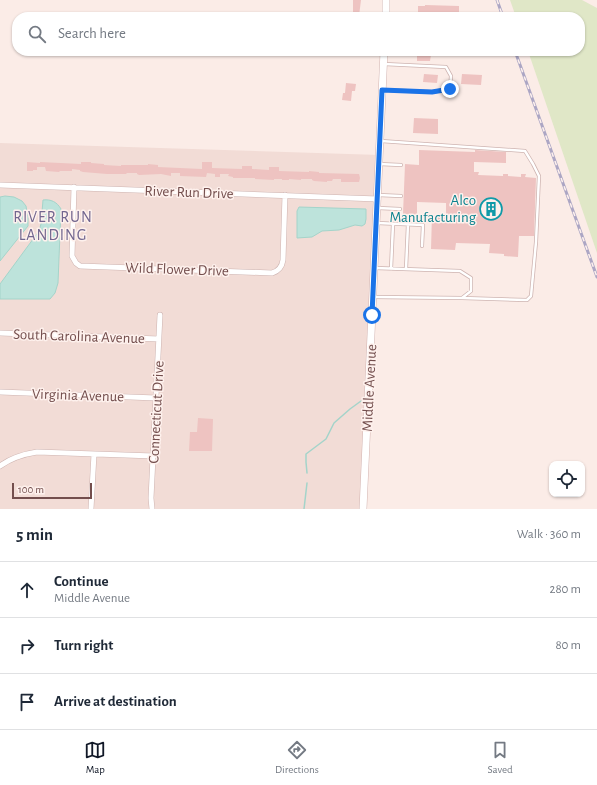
<!DOCTYPE html>
<meta charset="utf-8">
<style>
:root{--surface:#fff;--page:#f2f2f3;--text:#1f2937;--muted:#747a83;--line:#e0e1e3;--accent:#111827}
body{margin:0;font-family:"Alegreya Sans",sans-serif;background:var(--page);color:var(--text)}
.controls{position:absolute;right:12px;bottom:12px;display:grid;overflow:hidden;border-radius:8px;box-shadow:0 1px 3px #0004}
.controls button{width:36px;height:36px;display:grid;place-items:center;padding:0;border:0;border-bottom:1px solid var(--line);background:var(--surface);color:var(--text);font:20px sans-serif}
.scale{position:absolute;left:12px;bottom:10px;width:80px;box-sizing:border-box;padding-left:4px;border:2px solid #734e4d;border-top:0;font-size:11px;line-height:14px;white-space:nowrap;color:#734e4d;-webkit-text-stroke:3px #fef1ed;paint-order:stroke}
.stop{position:absolute;width:12px;height:12px;margin:-9px;border:3px solid #1a73e8;border-radius:50%;background:#fff}
.stop.end{background:#1a73e8;border-color:#fff;box-shadow:0 1px 4px #0008}
.list{margin:0;padding:0;list-style:none}
h2{display:flex;justify-content:space-between;align-items:center;height:52px;margin:0;padding:0 16px;font-size:17px}
h2 small{font-size:13px;font-weight:400;color:var(--muted)}
.list li{display:grid;grid-template-columns:26px 1fr auto;gap:12px;align-items:center;box-sizing:border-box;height:56px;padding:0 16px;border-top:1px solid var(--line)}
.list b{display:block;font-size:15px;white-space:nowrap}
.list p{margin:0;font-size:13px;white-space:nowrap;color:var(--muted)}
.list em{font-size:13px;font-style:normal;color:var(--muted)}
.icon{flex:none;width:22px;height:22px;fill:none;stroke:currentColor;stroke-width:2;stroke-linecap:round;stroke-linejoin:round}
.map{position:relative;flex:none;width:597px;height:509px;overflow:hidden}
.search{position:absolute;background:var(--surface);box-shadow:0 1px 3px #0004;left:12px;right:12px;top:12px;height:44px;display:flex;align-items:center;gap:10px;box-sizing:border-box;padding:0 14px;border-radius:16px;color:var(--muted);font-size:15px}
.sheet{height:220px;background:var(--surface)}
nav{display:flex;justify-content:space-around;align-items:center;box-sizing:border-box;height:56px;border-top:1px solid var(--line);background:var(--surface);font-size:11px;color:var(--muted)}
nav a{display:grid;justify-items:center;gap:2px}
nav .on{color:var(--accent)}
.map>svg:first-child{display:block}
.residential{fill:#f2dcd6}
.green{fill:#e0e7c7}
.water{fill:#bde3db;stroke:#a4d4ca}
.lines{fill:none;stroke-linecap:round;stroke-linejoin:round}
.stream{stroke:#a4d4ca;stroke-width:1.5}
.building{fill:#eec3c1}
.lane-casing{stroke:#ceb4b1;stroke-width:4}
.street-casing{stroke:#ceb4b1;stroke-width:6}
.secondary-casing{stroke:#d3b4b1;stroke-width:8}
.lane{stroke:#fff;stroke-width:2.5}
.street{stroke:#fff;stroke-width:5}
.secondary{stroke:#fff;stroke-width:7}
.rail-casing{stroke:#aca6c4;stroke-width:3}
.rail{stroke:#fef1ed;stroke-width:1.5;stroke-dasharray:4.5;stroke-linecap:butt}
.route{stroke:#1a73e8;stroke-width:5}
.labels{text-anchor:middle;stroke-width:3;stroke-linejoin:round;paint-order:stroke}
.street-label{font-size:15px;fill:#734e4d;stroke:#fef1ed}
.culture-label{font-size:15px;fill:#0d838f;stroke:#fef1ed;text-anchor:end}
.neighbourhood-label{font-size:16px;letter-spacing:1px;fill:#72668f;stroke:#fef1ed}
</style>
<div class="map">
<svg width="597" height="509" viewBox="0 0 597 509">
<rect width="100%" height="100%" fill="#fbece7"/>
<path class="residential" d="M0,143L380,155L363,509H0Z"/>
<path class="green" d="M510,0H582L597,8V253L528,51H580V17H516Z"/>
<path class="water" d="M5,196L14,197L22,201L26,206L28,218V226L0,261V197Z
M43,200C51,199 57,202 61,209L58,283L55,293L50,299H0V284L39,231L41,224Z
M299,207L366,209V219L365,224L362,226L355,225L339,230L322,231L312,237L297,238V211Z"/>
<g class="lines">
<path class="stream" d="M307,473L306,462V454L326,439L334,423L350,409L361,401
M304,509L307,483"/>
</g>
<path class="building" d="M353,0H361L359,16H353Z
M425,5L459,6V17H418V6H425Z
M417,55H431L430,61H417Z
M424,74L438,75L437,83L423,82Z
M462,74L482,75L481,85L461,84Z
M346,83L356,84L355,91H352L351,101L342,100L343,93H345Z
M414,118L438,119V134L413,133Z
M419,150L475,152V150L506,152V163L474,162V172H479L478,175L503,176V174H508V176L521,177V174H526L525,177L536,178L534,236H519L518,257L504,256V254L489,253L490,244L456,243L455,250L431,249L432,215L446,216V203L417,202V215L403,214L405,164L419,165Z
M27,162L40,163V162L81,164V162H91V163L104,164V165L121,166V165H148V164L158,165V167L202,169V162H212V168L242,169V166H252V169L269,170V167H279V171L309,172V171L319,172V173L359,174L360,178L359,182H341V179H333L332,181H327V182L314,181L312,180V179H301V180L289,179V180H282V179H274V180L255,179V178H233V177L228,176L229,174H220V177H215V174L207,173L206,177L180,176V173H171V176L161,174L139,175L137,174V173H127L126,174H107L83,172L80,171V170L72,169V171H60L59,172L46,171L45,167H37V170H33V171H27Z
M198,418L213,419L212,451H189L190,432H197Z"/>
<g class="lines">
<g class="lane-casing">
<path id="lane" d="M383,90L432,92L450,89L451,76L446,67L384,64
M381,141L525,151L533,164L539,176L536,242L531,296L527,300L462,298
M379,164L401,165
M378,195L401,196
M378,208L400,209
M377,223L423,225L422,246
M391,269L393,224
M406,269L408,224
M374,297L462,298L471,291V278L460,271L375,268"/>
</g>
<g class="street-casing">
<path id="street" d="M0,185L378,199
M74,187L72,256L76,263L80,266L272,273C279,271 282,267 283,260L285,195
M0,333L159,339
M0,392L156,398
M0,466C11,458 24,454 37,452L154,456
M91,509L94,454
M152,509L151,498L160,315"/>
</g>
<g class="secondary-casing">
<path id="secondary" d="M386,17V0
M363,509L384,51"/>
</g>
<use href="#lane" class="lane"/>
<use href="#street" class="street"/>
<use href="#secondary" class="secondary"/>
<g class="rail-casing">
<path id="rail" d="M497,0L503,17
M515,51L597,277"/>
</g>
<use href="#rail" class="rail"/>
</g>
<g class="lines">
<path class="route" d="M372,315L382,90L432,92L450,89"/>
</g>
<defs>
<g id="building-ring" transform="scale(1.15)"><circle r="9.5" fill="#fef1ed" stroke="#0f9aa8" stroke-width="1.5"/><path d="M-4-6H4V6H1V3H-1V6H-4ZM-2.5-4.3h1.7v1.8h-1.7ZM.8-4.3h1.7v1.8H.8ZM-2.5-1h1.7V.8h-1.7ZM.8-1h1.7V.8H.8Z" fill="#0f9aa8"/></g>
</defs>
<g fill-rule="evenodd">
<use href="#building-ring" x="491" y="209"/>
</g>
<g class="labels">
<g class="street-label">
<text transform="translate(189 192) rotate(2)" y="5">River Run Drive</text>
<text transform="translate(177 269) rotate(2)" y="5">Wild Flower Drive</text>
<text transform="translate(79 336) rotate(2)" y="5">South Carolina Avenue</text>
<text transform="translate(369 388) rotate(-87)" y="5">Middle Avenue</text>
<text transform="translate(78 395) rotate(2)" y="5">Virginia Avenue</text>
<text transform="translate(156 412) rotate(-87)" y="5">Connecticut Drive</text>
</g>
<g class="culture-label">
<text x="476" y="205">Alco<tspan x="476" dy="17">Manufacturing</tspan></text>
</g>
<g class="neighbourhood-label">
<text x="53" y="222">RIVER RUN<tspan x="53" dy="18">LANDING</tspan></text>
</g>
</g>
</svg>
<div class="controls">
<button><svg class="icon" aria-label="locate" viewBox="0 0 24 24"><circle cx="12" cy="12" r="6"/><path d="M12 2v4M12 18v4M2 12h4M18 12h4"/></svg></button>
</div>
<div class="scale">100 m</div>
<div class="stop" style="left:372px;top:315px"></div>
<div class="stop end" style="left:450px;top:89px"></div>
<div class="search"><svg class="icon" aria-label="search" viewBox="0 0 24 24"><circle cx="10" cy="10" r="6"/><path d="M15 15l6 6"/></svg>Search here</div>
</div>
<section class="sheet">
<h2>5 min<small>Walk · 360 m</small></h2>
<ul class="list">
<li><svg class="icon" aria-label="ahead" viewBox="0 0 24 24"><path d="M12 20V5M6 11l6-6 6 6"/></svg><div><b>Continue</b><p>Middle Avenue</p></div><em>280 m</em></li>
<li><svg class="icon" aria-label="right" viewBox="0 0 24 24"><path d="M7 20v-9h11M14 6l5 5-5 5"/></svg><div><b>Turn right</b></div><em>80 m</em></li>
<li><svg class="icon" aria-label="arrive" viewBox="0 0 24 24"><path d="M6 21V4h12l-3 4 3 4H6"/></svg><div><b>Arrive at destination</b></div></li>
</ul>
</section>
<nav>
<a class="on"><svg class="icon" aria-label="map" viewBox="0 0 24 24"><path d="M3 6l6-2 6 2 6-2v14l-6 2-6-2-6 2zM9 4v14M15 6v14"/></svg>Map</a>
<a><svg class="icon" aria-label="directions" viewBox="0 0 24 24"><path d="M12 3l9 9-9 9-9-9zM9 14v-3h6M13 9l2 2-2 2"/></svg>Directions</a>
<a><svg class="icon" aria-label="saved" viewBox="0 0 24 24"><path d="M7 4h10v16l-5-4-5 4z"/></svg>Saved</a>
</nav>
